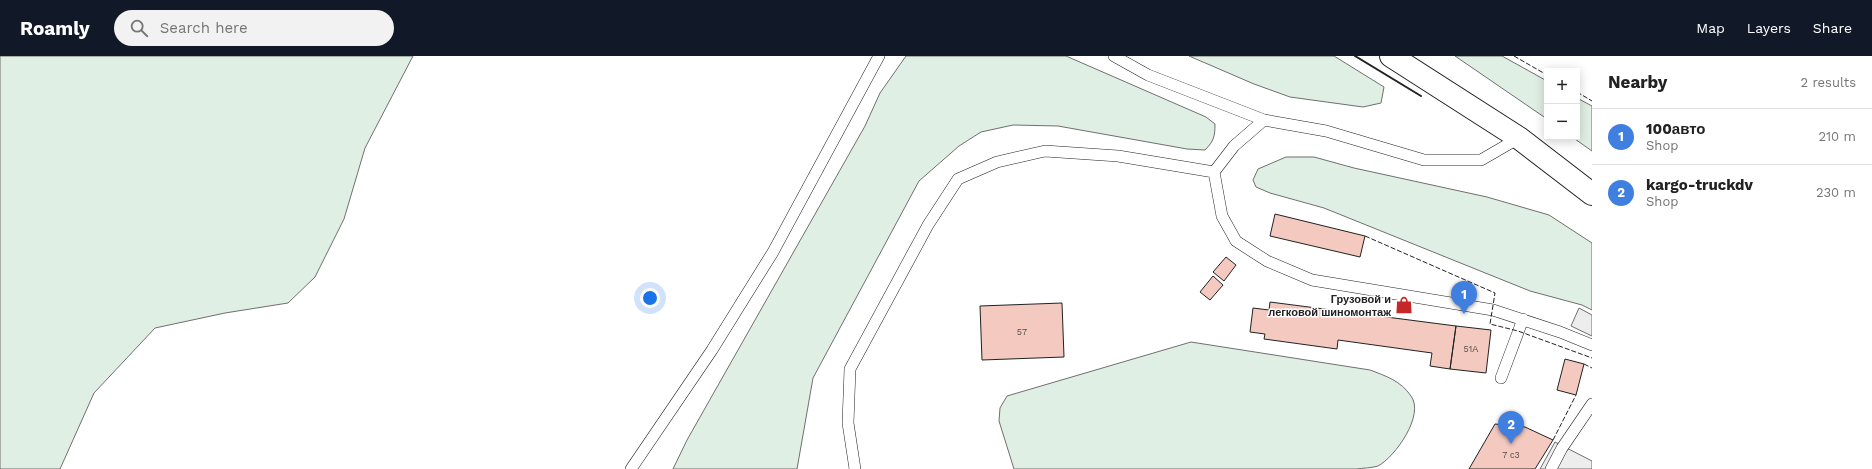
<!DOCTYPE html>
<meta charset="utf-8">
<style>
:root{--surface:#fff;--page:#f2f2f2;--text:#222;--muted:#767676;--line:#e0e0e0;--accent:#111827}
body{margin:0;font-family:"Work Sans",sans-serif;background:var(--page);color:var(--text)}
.controls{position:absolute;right:12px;top:12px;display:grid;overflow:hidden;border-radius:0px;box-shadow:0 2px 10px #0003}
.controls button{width:36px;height:36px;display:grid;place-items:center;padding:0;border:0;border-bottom:1px solid var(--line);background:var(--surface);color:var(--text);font:20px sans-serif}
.you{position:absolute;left:650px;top:242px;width:14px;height:14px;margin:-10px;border:3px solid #fff;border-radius:50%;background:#1a73e8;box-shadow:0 0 0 6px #1a73e833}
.badge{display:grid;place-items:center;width:26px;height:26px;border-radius:50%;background:var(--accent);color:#fff;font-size:13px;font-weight:700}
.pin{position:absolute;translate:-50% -33px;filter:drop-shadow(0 1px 2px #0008)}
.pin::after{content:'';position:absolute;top:21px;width:14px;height:12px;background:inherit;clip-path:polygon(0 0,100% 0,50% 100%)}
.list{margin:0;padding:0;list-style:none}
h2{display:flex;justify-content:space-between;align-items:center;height:52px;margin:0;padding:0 16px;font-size:17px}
h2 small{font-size:13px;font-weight:400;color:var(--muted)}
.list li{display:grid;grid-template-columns:26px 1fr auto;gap:12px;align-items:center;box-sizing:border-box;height:56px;padding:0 16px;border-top:1px solid var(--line)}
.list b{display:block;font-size:15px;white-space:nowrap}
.list p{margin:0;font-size:13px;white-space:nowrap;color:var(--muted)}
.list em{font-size:13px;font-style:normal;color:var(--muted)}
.icon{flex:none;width:22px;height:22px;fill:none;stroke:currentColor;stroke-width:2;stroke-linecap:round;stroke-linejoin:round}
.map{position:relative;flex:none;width:1592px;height:413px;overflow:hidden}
header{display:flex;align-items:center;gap:24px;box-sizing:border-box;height:56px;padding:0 20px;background:var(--accent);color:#fff}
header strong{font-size:19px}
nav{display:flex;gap:22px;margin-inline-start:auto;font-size:14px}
.search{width:280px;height:36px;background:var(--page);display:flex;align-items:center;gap:10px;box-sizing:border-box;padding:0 14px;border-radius:22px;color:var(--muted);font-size:15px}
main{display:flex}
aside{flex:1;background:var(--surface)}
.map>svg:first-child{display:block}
.green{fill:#e0efe3;stroke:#6f6f6f}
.parking{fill:#ededed;stroke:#6f6f6f}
.building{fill:#f3c9c0;stroke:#222}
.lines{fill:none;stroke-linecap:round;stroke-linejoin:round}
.lane-casing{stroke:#222;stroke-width:12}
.primary-casing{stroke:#222;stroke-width:24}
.lane{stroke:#fff;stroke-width:11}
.primary{stroke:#fff;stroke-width:22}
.fence{stroke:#222;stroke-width:1;stroke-dasharray:5 2;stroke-linecap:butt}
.wall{stroke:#222;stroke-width:2}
.labels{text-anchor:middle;stroke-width:3;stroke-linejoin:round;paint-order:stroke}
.number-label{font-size:9px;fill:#564c4a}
.poi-label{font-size:11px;font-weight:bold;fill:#222;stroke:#fff;text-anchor:end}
</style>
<header>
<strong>Roamly</strong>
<div class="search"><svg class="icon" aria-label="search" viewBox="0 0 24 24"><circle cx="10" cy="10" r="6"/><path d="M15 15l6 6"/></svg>Search here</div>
<nav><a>Map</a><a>Layers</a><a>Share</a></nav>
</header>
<main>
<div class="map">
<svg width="1592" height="413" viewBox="0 0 1592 413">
<rect width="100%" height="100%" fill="#fff"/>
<path class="green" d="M0,0H413L365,92L344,163L315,221L288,247L225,257L155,272L94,337L60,413H0Z
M906,0H1066L1206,61L1215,68C1215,80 1214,85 1205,94L1187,93L1058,70L1013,69L981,76L959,90L919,125L813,322L797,413H673L687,384L865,70L880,37Z
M1189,0H1334L1384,31L1381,47L1363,51L1290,41L1254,28Z
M1455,0H1502L1547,25V63Z
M1577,42L1592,50V95L1572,81H1577Z
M1286,101H1314L1354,112L1487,141L1549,159L1592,187V254L1582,249L1530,235L1324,152L1270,137L1256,131L1253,124L1258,113Z
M1191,286L1370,314C1386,320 1401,325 1411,340C1425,359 1395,401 1378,410C1372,412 1363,412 1356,413H1014L999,365L1000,352L1007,340Z"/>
<path class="parking" d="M1579,252L1592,259V280L1571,270Z
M1555,386L1592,405V413H1540Z"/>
<path class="building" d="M1275,158L1365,180L1360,201L1270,180Z
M1226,201L1236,209L1224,225L1213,216Z
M1213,220L1223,229L1210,244L1200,236Z
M1270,246L1456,270L1450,313L1430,310L1432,297L1338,284L1337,293L1264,283L1265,278L1250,276L1253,252L1269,254Z
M1062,247L1064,301L982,304L980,250Z
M1456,270L1491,274L1486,317L1450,313Z
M1565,303L1584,308L1576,339L1557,334Z
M1495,368L1525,371L1553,384L1535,413H1469Z"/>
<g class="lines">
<g class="lane-casing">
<path id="lane" d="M1114,0L1148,19L1264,64L1326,75L1424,104H1481L1519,82
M1264,64L1234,90L1214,116L1222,160L1236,185L1267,205L1312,224L1493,254L1560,276L1592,289
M1501,322L1523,263
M631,413L712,294L773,196L879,0
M855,413L848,367L850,313L928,169L958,123L997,106L1045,95L1118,100L1214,116
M1551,413L1562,392L1592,348"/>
</g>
<g class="primary-casing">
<path id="primary" d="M1391,0L1519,82L1592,138"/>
</g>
<use href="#lane" class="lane"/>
<use href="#primary" class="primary"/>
<path class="fence" d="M1514,0L1547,19
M1577,36L1592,45
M1365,180L1495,237L1490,268L1518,275L1592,302
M1584,308L1592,312
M1553,384L1576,339"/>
<path class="wall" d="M1355,0L1421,40"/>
</g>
<defs>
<g id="shop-bare" transform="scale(1.38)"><path d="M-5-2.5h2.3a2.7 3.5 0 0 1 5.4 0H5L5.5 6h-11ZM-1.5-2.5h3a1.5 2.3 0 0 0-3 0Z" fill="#c62828" stroke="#fff" stroke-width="2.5" paint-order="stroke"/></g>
</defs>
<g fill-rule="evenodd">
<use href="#shop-bare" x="1404" y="249"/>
</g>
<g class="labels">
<g class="number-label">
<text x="1022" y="279">57</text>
<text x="1471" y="296">51А</text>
<text x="1511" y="402">7 с3</text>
</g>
<g class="poi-label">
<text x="1391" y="247">Грузовой и<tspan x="1391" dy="13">легковой шиномонтаж</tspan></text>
</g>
</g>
</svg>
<div class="controls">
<button>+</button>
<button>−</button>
</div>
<div class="you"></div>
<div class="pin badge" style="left:1464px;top:258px;background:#3f7fe0">1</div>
<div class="pin badge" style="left:1511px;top:388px;background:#3f7fe0">2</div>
</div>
<aside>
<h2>Nearby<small>2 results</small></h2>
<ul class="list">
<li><span class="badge" style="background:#3f7fe0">1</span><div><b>100авто</b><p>Shop</p></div><em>210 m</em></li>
<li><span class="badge" style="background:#3f7fe0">2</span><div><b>kargo-truckdv</b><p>Shop</p></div><em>230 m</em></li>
</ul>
</aside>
</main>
